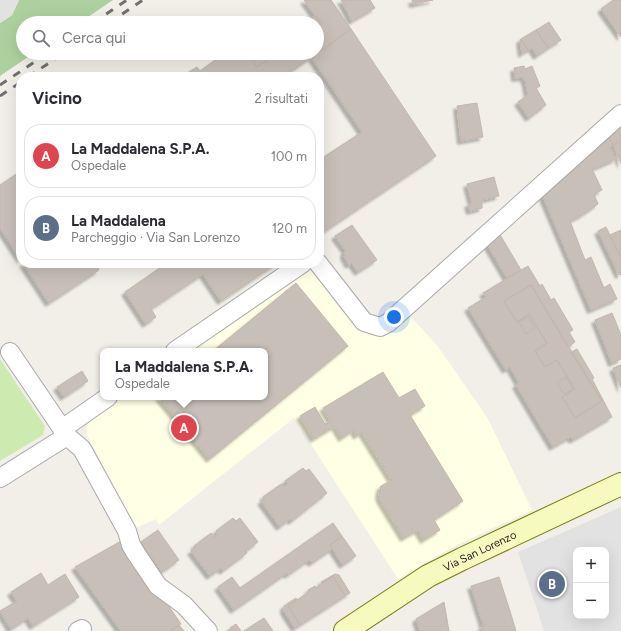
<!DOCTYPE html>
<html lang="it">
<meta charset="utf-8">
<style>
:root{--surface:#fff;--page:#f2f2f3;--text:#2b2b33;--muted:#7c7c81;--line:#e1e1e2;--accent:#d40000}
body{margin:0;font-family:Figtree,sans-serif;background:var(--page);color:var(--text)}
.controls{position:absolute;right:12px;bottom:12px;display:grid;overflow:hidden;border-radius:8px;box-shadow:0 4px 16px #0002}
.controls button{width:36px;height:36px;display:grid;place-items:center;padding:0;border:0;border-bottom:1px solid var(--line);background:var(--surface);color:var(--text);font:20px sans-serif}
.you{position:absolute;left:394px;top:317px;width:14px;height:14px;margin:-10px;border:3px solid #fff;border-radius:50%;background:#1a73e8;box-shadow:0 0 0 6px #1a73e833}
.badge{display:grid;place-items:center;width:26px;height:26px;border-radius:50%;background:var(--accent);color:#fff;font-size:13px;font-weight:700}
.pin{position:absolute;translate:-50% -50%;border:2px solid #fff;box-shadow:0 1px 4px #0006}
.popup{position:absolute;left:100px;top:348px;width:168px;height:52px;box-sizing:border-box;display:grid;place-content:center;border-radius:8px;background:var(--surface);filter:drop-shadow(0 1px 3px #0005);font-size:13px;white-space:nowrap;color:var(--muted)}
.popup b{font-size:15px;color:var(--text)}
.popup::after{content:'';position:absolute;left:50%;top:100%;margin-left:-8px;border:8px solid transparent;border-top-color:var(--surface)}
.list{margin:0;padding:0;list-style:none}
h2{display:flex;justify-content:space-between;align-items:center;height:52px;margin:0;padding:0 16px;font-size:17px}
h2 small{font-size:13px;font-weight:400;color:var(--muted)}
.list li{display:grid;grid-template-columns:26px 1fr auto;gap:12px;align-items:center;box-sizing:border-box;height:64px;margin:0 8px 8px;padding:0 8px;border:1px solid var(--line);border-radius:16px}
.list b{display:block;font-size:15px;white-space:nowrap}
.list p{margin:0;font-size:13px;white-space:nowrap;color:var(--muted)}
.list em{font-size:13px;font-style:normal;color:var(--muted)}
.icon{flex:none;width:22px;height:22px;fill:none;stroke:currentColor;stroke-width:2;stroke-linecap:round;stroke-linejoin:round}
.map{position:relative;flex:none;width:621px;height:631px;overflow:hidden}
.search{position:absolute;background:var(--surface);box-shadow:0 4px 16px #0002;left:16px;top:16px;width:308px;height:44px;display:flex;align-items:center;gap:10px;box-sizing:border-box;padding:0 14px;border-radius:22px;color:var(--muted);font-size:15px}
.panel{position:absolute;background:var(--surface);box-shadow:0 4px 16px #0002;left:16px;top:72px;width:308px;height:196px;border-radius:16px}
.map>svg:first-child{display:block}
.education{fill:#ffffe5}
.grass{fill:#cdebb0}
.forest{fill:#add19e}
.parking{fill:#e2e2e2;fill-rule:evenodd}
.building{fill:#c7bfb8;stroke:#c4b6ab;filter:url(#shadow)}
.lines{fill:none;stroke-linecap:round;stroke-linejoin:round}
.street-casing{stroke:#a9a9a9;stroke-width:20}
.secondary-casing{stroke:#707d05;stroke-width:24}
.street{stroke:#fff;stroke-width:18}
.secondary{stroke:#f7fabf;stroke-width:22}
.rail{stroke:#707070;stroke-width:3;stroke-dasharray:8 8;stroke-linecap:butt}
.labels{text-anchor:middle;stroke-width:4;stroke-linejoin:round;paint-order:stroke}
.street-label{font-size:11px;fill:#222;stroke:#fff}
</style>
<div class="map">
<svg width="621" height="631" viewBox="0 0 621 631">
<defs>
<filter id="shadow"><feDropShadow dx="-3.5" dy="3.5" stdDeviation="1" flood-color="#0004"/></filter>
</defs>
<rect width="100%" height="100%" fill="#f2efe9"/>
<path class="education" d="M307,267L314,270L360,329L374,335L388,332L409,315L436,344L487,417L532,510L457,545L425,563L398,579L294,418L159,525L156,519L136,528L87,435V420L121,397H265V351H187Z"/>
<path class="grass" d="M0,359L45,426L43,435L0,461Z"/>
<path class="forest" d="M19,0H113L79,23H23V53H34L0,76V23L12,15Z"/>
<path class="parking" d="M0,0H19L12,15L0,23Z
M621,507V631H544L518,552ZM576,550H606V616H576Z"/>
<path class="building" d="M304,0H331L351,29L283,77H181L197,67L200,71L225,53H247L257,67L278,53H317V26L321,24Z
M341,0H370L375,8L352,21Z
M412,0H433L413,4Z
M613,0H621V37L601,9Z
M315,16L321,24L317,26V23H305Z
M549,22L561,40L548,48L536,30Z
M351,29L436,156L319,235V160L362,132L312,58Z
M536,30L548,48L537,56L532,48L528,50L521,39Z
M521,39L528,50L522,54L520,40Z
M250,53H278L257,67L248,54Z
M524,66L525,69L532,66L540,86L536,88L546,105L529,118L518,102L528,95L525,79L524,80V77L515,78L514,68Z
M477,103L483,137L461,141L457,106Z
M621,122V141L613,145L607,134Z
M607,134L613,145L610,147L616,159L592,169L602,190L594,194L598,204L582,215L570,221L585,260L591,257L604,288L610,284L617,299L591,310L541,192Z
M621,141V164L613,145Z
M21,171V260L0,228V185Z
M494,177L499,196L482,200V208L470,211L468,204L472,203L467,184Z
M352,225L377,260L358,272L352,263L349,265L344,256L345,255L343,253L346,251L335,236Z
M606,227L621,258V274L619,275L598,231Z
M621,230V258L610,235Z
M499,233L521,270L507,278L487,244Z
M23,263H95L99,270L49,303Z
M167,263H277L221,301L203,274L151,309L156,317L146,324L125,292Z
M528,266L540,286L542,284L551,300L554,298L573,330L569,332L575,342L568,347L531,285L504,301L517,322L529,314L547,343L535,351L545,367L557,360L575,389L562,397L575,418L602,401L571,352L577,349L594,378L592,379L612,417L573,440L570,437L553,447L516,385L519,383L510,367L506,370L468,308L486,297L483,293Z
M296,283L348,346L210,459L159,397H265V351H213Z
M531,285L602,401L575,418L562,397L575,389L557,360L545,367L535,351L547,343L529,314L517,322L504,301Z
M612,313L621,335V359L612,363L595,320Z
M528,317L535,328L526,334L519,322Z
M621,365V388L613,368Z
M82,371L88,381L64,397L57,387Z
M383,372L399,398L415,389L425,406L410,415L463,501L434,520L440,530L424,540L418,530L404,538L380,499L379,494L381,486L392,480L362,432L357,436L354,430L342,438L335,426L314,439L300,416L315,407L325,424L331,421L323,408Z
M566,377L573,389L564,394L557,383Z
M303,468L306,471L309,469L327,493L292,521L290,519L280,527L261,501L265,499L263,497L281,484L284,487L288,484L285,481Z
M233,518L236,521L240,518L258,542L246,551L247,553L223,571L221,568L210,576L191,551L196,548L194,546L211,533L214,537L218,534L216,531Z
M333,523L342,536L330,545L332,549L312,563L309,560L288,575L287,573L234,610L218,587L232,577L240,588Z
M158,530L179,560L162,572L141,542Z
M342,536L356,556L343,565L330,545Z
M123,540L181,624L170,631H121L75,567Z
M41,573L48,585L65,574L79,597L33,626L28,618L11,629L0,611L17,601L11,592Z
M335,574L339,575L350,593L345,596L333,576L322,584L321,582Z
M333,576L345,596L300,625L288,606L309,592L308,590L315,586L316,588Z
M499,577L509,608L516,631H482L481,627H484L471,586Z
M296,598L297,600L288,606L300,625L295,628L284,611V606Z
M444,602L449,631H420L416,619Z
M264,618L273,631H244Z
M236,624L241,631H232L230,628Z
M179,625L184,631H170Z"/>
<g class="lines">
<g class="street-casing">
<path id="street" d="M318,263L364,322L380,327L388,323L621,114
M175,351L303,263
M62,429L108,397
M67,436L82,449L127,531L131,545L137,555L158,586L184,605L208,631
M0,478L67,436L10,352
M78,631L82,629"/>
</g>
<g class="secondary-casing">
<g id="secondary">
<path id="s1" d="M345,631L428,576L462,559L621,484"/>
</g>
</g>
<use href="#street" class="street"/>
<use href="#secondary" class="secondary"/>
<path class="rail" d="M93,23L127,0
M109,23L143,0
M28,77L64,53
M0,85L48,53
M0,96L21,82"/>
</g>
<g class="labels">
<g class="street-label">
<text dy="4" stroke="none"><textPath href="#s1" startOffset="157">Via San Lorenzo</textPath></text>
</g>
</g>
</svg>
<div class="controls">
<button>+</button>
<button>−</button>
</div>
<div class="you"></div>
<div class="pin badge" style="left:184px;top:428px;background:#e0444e">A</div>
<div class="popup"><b>La Maddalena S.P.A.</b>Ospedale</div>
<div class="pin badge" style="left:552px;top:584px;background:#5c6f8a">B</div>
<div class="search"><svg class="icon" aria-label="search" viewBox="0 0 24 24"><circle cx="10" cy="10" r="6"/><path d="M15 15l6 6"/></svg>Cerca qui</div>
<section class="panel">
<h2>Vicino<small>2 risultati</small></h2>
<ul class="list">
<li><span class="badge" style="background:#e0444e">A</span><div><b>La Maddalena S.P.A.</b><p>Ospedale</p></div><em>100 m</em></li>
<li><span class="badge" style="background:#5c6f8a">B</span><div><b>La Maddalena</b><p>Parcheggio · Via San Lorenzo</p></div><em>120 m</em></li>
</ul>
</section>
</div>
